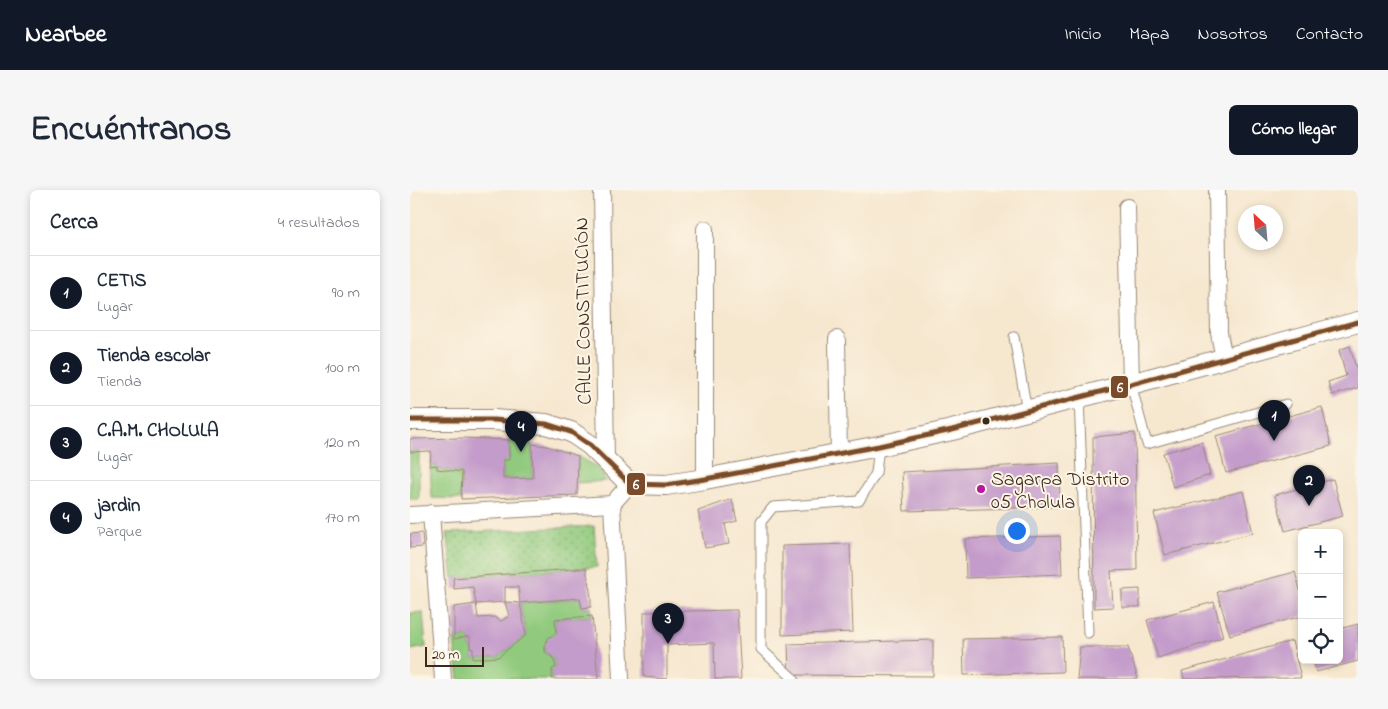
<!DOCTYPE html>
<html lang="es">
<meta charset="utf-8">
<style>
:root{--surface:#fff;--page:#f6f6f7;--text:#1f2937;--muted:#747a83;--line:#e0e1e3;--accent:#111827}
body{margin:0;font-family:"Indie Flower",sans-serif;background:var(--page);color:var(--text)}
.controls{position:absolute;right:15px;bottom:15px;display:grid;overflow:hidden;border-radius:8px;box-shadow:0 2px 8px #0003}
.controls button{width:45px;height:45px;display:grid;place-items:center;padding:0;border:0;border-bottom:1px solid var(--line);background:var(--surface);color:var(--text);font:25px sans-serif}
.compass{position:absolute;left:828px;top:15px;width:45px;height:45px;border-radius:50%;background:var(--surface);box-shadow:0 2px 8px #0003;rotate:334deg}
.scale{position:absolute;left:15px;bottom:12px;width:59px;box-sizing:border-box;padding-left:5px;border:2px solid #3b2a1e;border-top:0;font-size:14px;line-height:18px;white-space:nowrap;color:#3b2a1e;-webkit-text-stroke:4px #fcf5e5;paint-order:stroke}
.you{position:absolute;left:606px;top:340px;width:18px;height:18px;margin:-12px;border:4px solid #fff;border-radius:50%;background:#1a73e8;box-shadow:0 0 0 8px #1a73e833}
.badge{display:grid;place-items:center;width:32px;height:32px;border-radius:50%;background:var(--accent);color:#fff;font-size:16px;font-weight:700}
.pin{position:absolute;translate:-50% -41px;filter:drop-shadow(0 1px 2px #0008)}
.pin::after{content:'';position:absolute;top:26px;width:18px;height:15px;background:inherit;clip-path:polygon(0 0,100% 0,50% 100%)}
.list{margin:0;padding:0;list-style:none}
h2{display:flex;justify-content:space-between;align-items:center;height:65px;margin:0;padding:0 20px;font-size:21px}
h2 small{font-size:16px;font-weight:400;color:var(--muted)}
.list li{display:grid;grid-template-columns:32px 1fr auto;gap:15px;align-items:center;box-sizing:border-box;height:75px;padding:0 20px;border-top:1px solid var(--line)}
.list b{display:block;font-size:19px;white-space:nowrap}
.list p{margin:0;font-size:16px;white-space:nowrap;color:var(--muted)}
.list em{font-size:16px;font-style:normal;color:var(--muted)}
.icon{flex:none;width:28px;height:28px;fill:none;stroke:currentColor;stroke-width:2;stroke-linecap:round;stroke-linejoin:round}
.map{position:relative;flex:none;width:948px;height:489px;overflow:hidden;border-radius:8px}
header{display:flex;align-items:center;gap:30px;box-sizing:border-box;height:70px;padding:0 25px;background:var(--accent);color:#fff}
header strong{font-size:24px}
nav{display:flex;gap:28px;margin-inline-start:auto;font-size:18px}
.intro{display:flex;align-items:center;justify-content:space-between;box-sizing:border-box;height:120px;padding:0 30px}
h1{margin:0;font-size:35px}
.button{padding:12px 22px;border-radius:8px;background:var(--accent);color:#fff;font-size:18px;font-weight:700}
main{display:flex;gap:30px;padding:0 30px}
aside{flex:1;background:var(--surface);border-radius:8px;box-shadow:0 2px 8px #0003}
.map>svg:first-child{display:block}
.grass{fill:url(#grass-dots);stroke:#667a4e}
.garden{fill:#91ca7e;stroke:#667a4e}
.building{fill:#c49ccb}
.lines{fill:none;stroke-linecap:round;stroke-linejoin:round}
.service-casing{stroke:#988876;stroke-width:11}
.minor-casing{stroke:#988876;stroke-width:18}
.tertiary-casing{stroke:#988876;stroke-width:22}
.service{stroke:#fff;stroke-width:9}
.minor{stroke:#fff;stroke-width:16}
.tertiary{stroke:#fff;stroke-width:20}
.bus-1-casing{stroke:#fcf5e5;stroke-width:9}
.bus-1{stroke:#7a4b2a;stroke-width:5}
.bus-dot{fill:#3b2a1e;stroke:#fcf5e5;stroke-width:2}
.poi-dot{fill:#b5179e;stroke:#fcf5e5;stroke-width:2}
.labels{text-anchor:middle;stroke-width:4;stroke-linejoin:round;paint-order:stroke}
.street-label{font-size:20px;fill:#3b2a1e;stroke:#fcf5e5}
.poi-label{font-size:20px;fill:#3b2a1e;stroke:#fcf5e5;text-anchor:start}
.line-badge{stroke:#fcf5e5;stroke-width:2}
.badge-label{font-size:14px;text-anchor:middle;font-weight:bold;fill:#fff}
</style>
<header>
<strong>Nearbee</strong>
<nav><a>Inicio</a><a>Mapa</a><a>Nosotros</a><a>Contacto</a></nav>
</header>
<div class="intro"><h1>Encuéntranos</h1><a class="button">Cómo llegar</a></div>
<main>
<aside>
<h2>Cerca<small>4 resultados</small></h2>
<ul class="list">
<li><span class="badge">1</span><div><b>CETIS</b><p>Lugar</p></div><em>90 m</em></li>
<li><span class="badge">2</span><div><b>Tienda escolar</b><p>Tienda</p></div><em>100 m</em></li>
<li><span class="badge">3</span><div><b>C.A.M. CHOLULA</b><p>Lugar</p></div><em>120 m</em></li>
<li><span class="badge">4</span><div><b>jardìn</b><p>Parque</p></div><em>170 m</em></li>
</ul>
</aside>
<div class="map">
<svg width="948" height="489" viewBox="0 0 948 489">
<defs>
<pattern id="grass-dots" width="8" height="8" patternUnits="userSpaceOnUse" patternTransform="scale(1.25)"><rect width="8" height="8" fill="#91ca7e"/><path d="M2 2h.1M6 6h.1" fill="none" stroke="#78a467" stroke-width="1.8" stroke-linecap="round"/></pattern>
</defs>
<rect width="100%" height="100%" fill="#fcf5e5"/>
<filter id="ink" filterUnits="userSpaceOnUse"><feTurbulence type="fractalNoise" baseFrequency=".02" numOctaves="2"/><feDisplacementMap in="SourceGraphic" scale="10" xChannelSelector="R" yChannelSelector="G"/><feConvolveMatrix kernelMatrix="1 2 1 2 8 2 1 2 1" color-interpolation-filters="sRGB"/></filter>
<filter id="wash" filterUnits="userSpaceOnUse"><feTurbulence type="fractalNoise" baseFrequency=".0096" numOctaves="4" result="noise"/><feDisplacementMap in="SourceGraphic" scale="20" xChannelSelector="R" yChannelSelector="G"/><feGaussianBlur stdDeviation="1.12" result="paint"/><feColorMatrix in="noise" values="0 0 0 0 0 0 0 0 0 0 0 0 0 0 0 0 0 1.4 0 .05"/><feComposite in="paint" operator="in"/></filter>
<g filter="url(#wash)">
<rect width="100%" height="100%" fill="#f6e7cf"/>
<path class="grass" d="M184,336L187,377L43,388L37,343Z"/>
<path class="garden" d="M99,250L122,254L123,288L93,289V270L99,269Z
M9,261V309H0V262Z
M168,266L189,278L196,291L167,293Z
M27,275V279L52,282L51,309L22,308L20,276Z
M170,408L172,418L181,417L182,426L145,429L146,443L135,456V462L143,468L146,477L142,479V489H49L44,449L60,446V458L63,459V469L88,467L116,445L110,413Z
M13,422L16,457L0,460V423Z"/>
<g id="blocks">
<path class="building" d="M940,156L946,178L948,177V198L922,205L918,192L936,186L929,160Z
M912,217L921,256L816,283L806,246Z
M725,243L727,380L701,381L703,417L684,418L683,247Z
M53,248L99,250V270H93V289L123,288L122,254L137,256L168,266L167,305L51,309L52,282L27,279V275L20,276L21,261L0,262V249Z
M792,252L800,285L763,297L753,263Z
M649,273L650,317L494,321L492,282Z
M923,289L933,326L875,341L865,305Z
M833,301L843,343L755,365L744,323Z
M322,309L327,331L315,334L319,354L295,358L288,321Z
M12,343L13,357L0,358V344Z
M650,346L652,384L556,388L555,349Z
M440,354L443,442L372,445V356Z
M176,378L181,407V417L172,418L170,408L110,413L108,397H95V412L66,414L63,397L44,399L43,388Z
M885,382L892,407V426L820,445L807,402Z
M730,399V417H712V400Z
M95,412L110,413L116,445L88,467L63,469V459L60,458V446L44,449V417L66,414L68,428L84,427L91,431L99,426Z
M804,412L813,447L748,468L737,430Z
M327,420L331,489H305L304,453L257,455V489L234,487V422Z
M182,426L188,489H142V479L146,477L143,468L135,462V456L138,448L146,443L145,429Z
M948,434V471L906,482L903,470H929V439Z
M652,447L653,482L554,485L553,449Z
M523,450V486L379,485L378,454Z
M882,451L891,488L774,489L772,481Z
M670,457H718L728,489H667Z"/>
</g>
</g>
<g filter="url(#ink)">
<use href="#blocks" fill-opacity="0" stroke="#988876" stroke-width="1"/>
<g class="lines">
<g class="service-casing">
<path id="service" d="M604,147L617,221
M721,194L737,254L876,214
M669,206L678,443
M384,489L351,459V332L363,317L449,311L466,283L469,256"/>
</g>
<g class="minor-casing">
<path id="minor" d="M192,0L196,271
M807,0L809,143L814,169
M717,17L721,194
M295,39V289
M427,149L429,265
M21,323L33,489
M0,325L202,314
M211,489L202,314L220,294"/>
</g>
<g class="tertiary-casing">
<path id="tertiary" d="M0,230H84L136,234L161,242L180,255L220,294L256,295L295,289L469,256L542,240L721,194L948,132"/>
</g>
<use href="#service" class="service"/>
<use href="#minor" class="minor"/>
<use href="#tertiary" class="tertiary"/>
<g class="bus-1-casing">
<path id="bus-1" d="M0,230H84L136,234L161,242L180,255L220,294L256,295L295,289L469,256L542,240L721,194L948,132"/>
</g>
<use href="#bus-1" class="bus-1"/>
</g>
</g>
<circle class="bus-dot" cx="576" cy="231" r="4.5"/>
<circle class="poi-dot" cx="571" cy="299" r="5"/>
<g class="labels">
<g class="street-label">
<text transform="translate(172 121) rotate(-91)" y="7">CALLE CONSTITUCIÓN</text>
</g>
<g class="poi-label">
<text x="581" y="295">Sagarpa Distrito<tspan x="581" dy="23">05 Cholula</tspan></text>
</g>
</g>
<g class="line-badge">
<rect x="700" y="185" width="19" height="24" rx="5" fill="#7a4b2a"/>
<rect x="216" y="282" width="20" height="24" rx="5" fill="#7a4b2a"/>
</g>
<g class="badge-label">
<text x="710" y="202">6</text>
<text x="226" y="299">6</text>
</g>
</svg>
<div class="controls">
<button>+</button>
<button>−</button>
<button><svg class="icon" aria-label="locate" viewBox="0 0 24 24"><circle cx="12" cy="12" r="6"/><path d="M12 2v4M12 18v4M2 12h4M18 12h4"/></svg></button>
</div>
<svg class="compass" viewBox="-18 -18 36 36"><path d="M0-13l5 13h-10z" fill="#e53935"/><path d="M0 13l5-13h-10z" fill="#747a83"/></svg>
<div class="scale">20 m</div>
<div class="you"></div>
<div class="pin badge" style="left:864px;top:251px">1</div>
<div class="pin badge" style="left:899px;top:316px">2</div>
<div class="pin badge" style="left:258px;top:454px">3</div>
<div class="pin badge" style="left:111px;top:262px">4</div>
</div>
</main>
